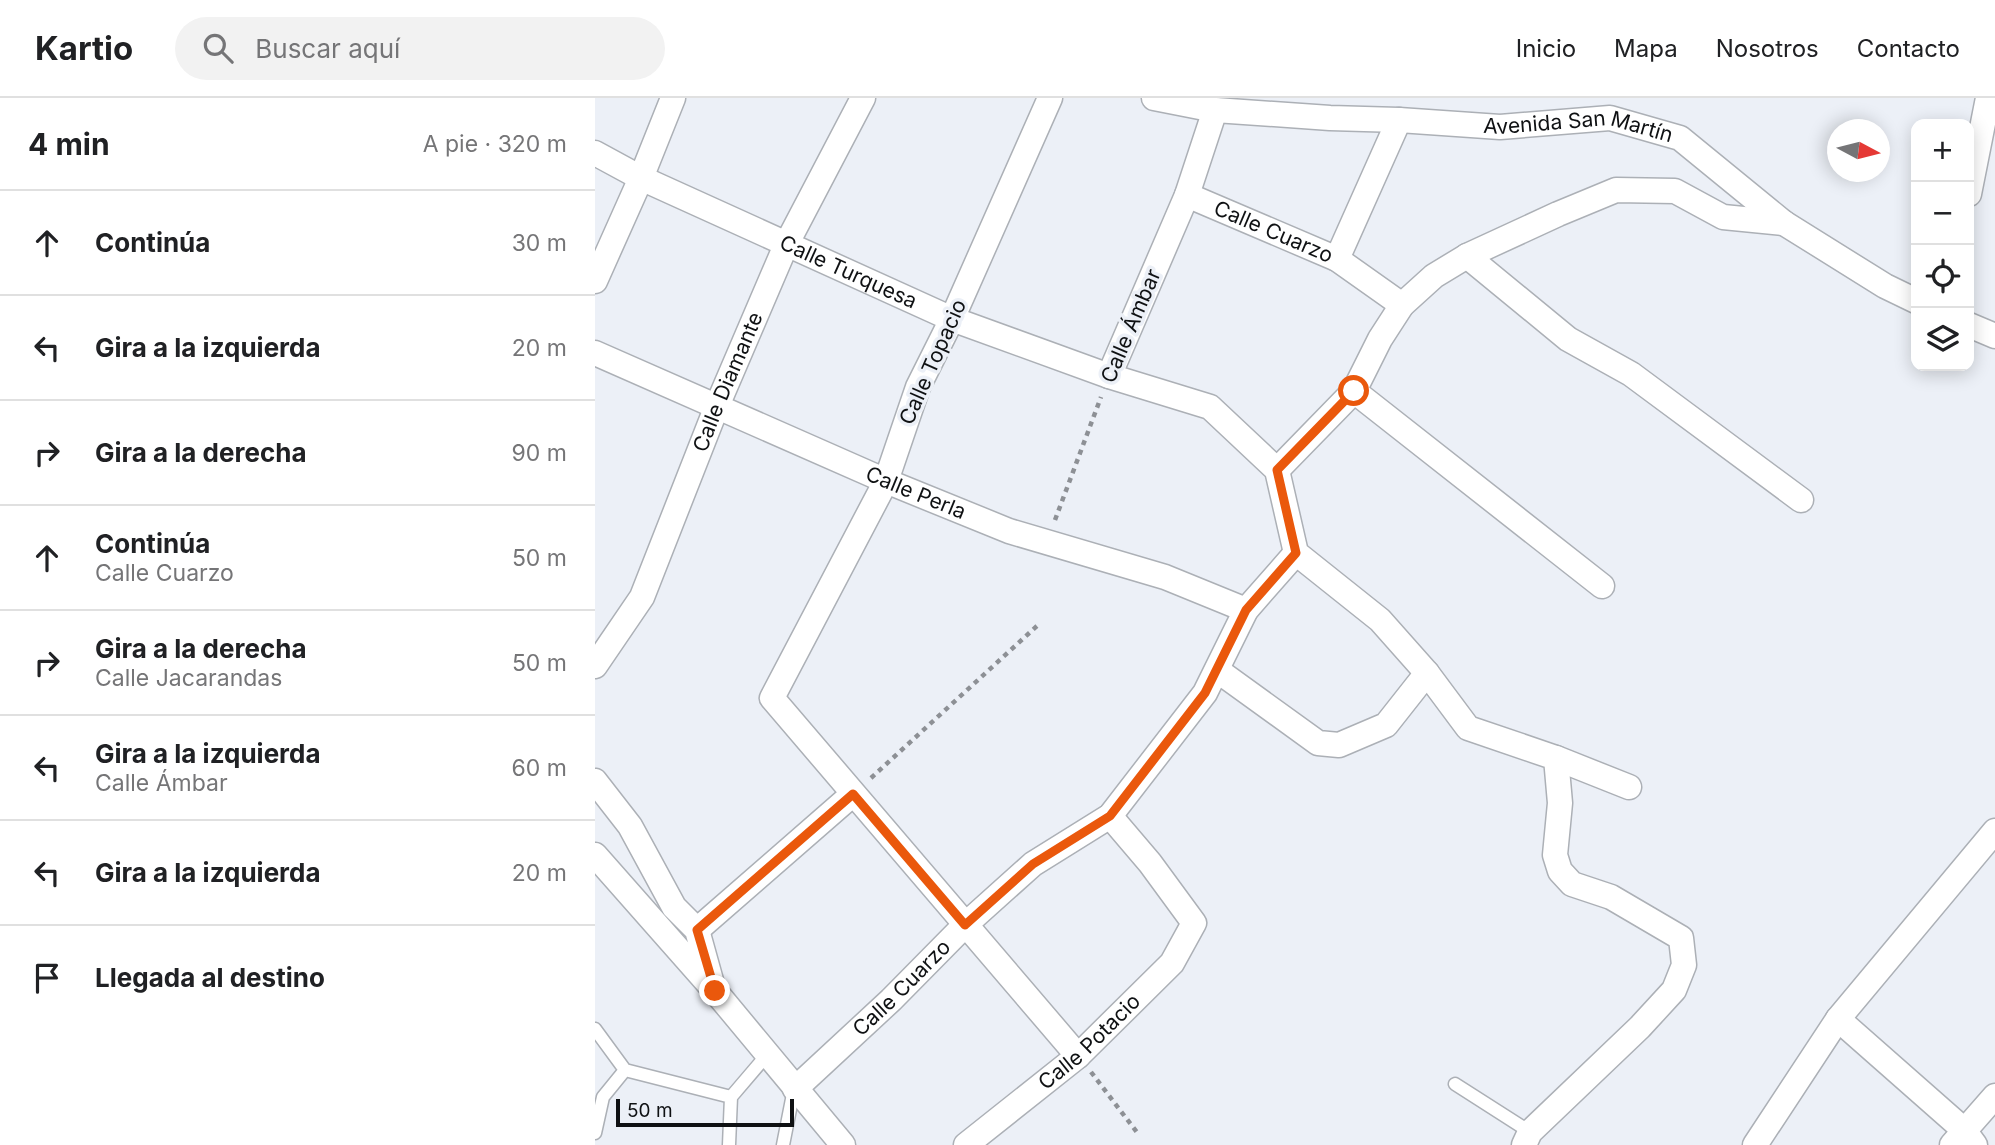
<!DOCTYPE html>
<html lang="es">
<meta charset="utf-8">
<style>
:root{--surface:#fff;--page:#f2f2f2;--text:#202124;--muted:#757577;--line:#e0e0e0}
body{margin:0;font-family:Inter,sans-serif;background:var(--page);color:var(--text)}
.controls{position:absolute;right:21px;top:21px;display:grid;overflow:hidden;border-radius:14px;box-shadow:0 4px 18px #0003}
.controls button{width:63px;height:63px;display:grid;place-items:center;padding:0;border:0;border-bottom:2px solid var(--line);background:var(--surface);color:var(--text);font:35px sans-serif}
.compass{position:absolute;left:1232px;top:21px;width:63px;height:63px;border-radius:50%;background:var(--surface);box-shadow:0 4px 18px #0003;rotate:97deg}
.scale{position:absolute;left:21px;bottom:18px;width:178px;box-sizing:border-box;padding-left:7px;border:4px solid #0f1113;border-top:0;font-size:19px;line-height:24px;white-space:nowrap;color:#0f1113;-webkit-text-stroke:5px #ecf0f7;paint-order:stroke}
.stop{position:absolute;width:21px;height:21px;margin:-16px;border:5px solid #ea580c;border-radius:50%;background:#fff}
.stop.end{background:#ea580c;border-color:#fff;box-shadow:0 2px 7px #0008}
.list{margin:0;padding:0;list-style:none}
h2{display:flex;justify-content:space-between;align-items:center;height:91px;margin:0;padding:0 28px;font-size:30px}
h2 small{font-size:23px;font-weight:400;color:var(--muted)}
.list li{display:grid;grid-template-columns:46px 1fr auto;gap:21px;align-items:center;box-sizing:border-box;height:105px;padding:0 28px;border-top:2px solid var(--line)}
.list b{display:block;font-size:26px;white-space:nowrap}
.list p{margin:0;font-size:23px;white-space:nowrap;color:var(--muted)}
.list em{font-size:23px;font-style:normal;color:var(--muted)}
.icon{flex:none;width:38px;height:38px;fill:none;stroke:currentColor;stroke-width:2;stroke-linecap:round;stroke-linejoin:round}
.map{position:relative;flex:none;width:1400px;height:1047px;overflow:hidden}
header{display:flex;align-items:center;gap:42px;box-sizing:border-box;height:98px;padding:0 35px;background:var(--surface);border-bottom:2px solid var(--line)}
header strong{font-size:33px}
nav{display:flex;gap:38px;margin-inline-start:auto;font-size:24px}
.search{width:490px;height:63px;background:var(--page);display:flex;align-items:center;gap:18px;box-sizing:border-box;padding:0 24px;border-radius:38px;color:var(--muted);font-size:26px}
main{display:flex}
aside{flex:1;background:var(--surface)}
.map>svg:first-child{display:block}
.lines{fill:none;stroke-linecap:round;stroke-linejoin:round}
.service-casing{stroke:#acb0b6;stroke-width:15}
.minor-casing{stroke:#acb0b6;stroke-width:27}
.path{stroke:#8d9095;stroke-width:4.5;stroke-dasharray:5 5;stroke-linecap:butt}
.service{stroke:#fff;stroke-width:12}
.minor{stroke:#fff;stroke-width:24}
.route{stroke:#ea580c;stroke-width:9}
.labels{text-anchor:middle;stroke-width:7;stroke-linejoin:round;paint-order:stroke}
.street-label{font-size:21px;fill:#0f1113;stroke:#ecf0f7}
</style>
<header>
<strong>Kartio</strong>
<div class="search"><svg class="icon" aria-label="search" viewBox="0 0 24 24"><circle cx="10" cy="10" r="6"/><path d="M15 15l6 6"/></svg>Buscar aquí</div>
<nav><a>Inicio</a><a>Mapa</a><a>Nosotros</a><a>Contacto</a></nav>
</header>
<main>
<aside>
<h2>4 min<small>A pie · 320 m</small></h2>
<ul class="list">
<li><svg class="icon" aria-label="ahead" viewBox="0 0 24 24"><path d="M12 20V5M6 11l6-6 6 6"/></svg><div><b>Continúa</b></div><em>30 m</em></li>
<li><svg class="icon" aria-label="left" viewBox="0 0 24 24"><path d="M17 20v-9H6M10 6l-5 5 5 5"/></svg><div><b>Gira a la izquierda</b></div><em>20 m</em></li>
<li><svg class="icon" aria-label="right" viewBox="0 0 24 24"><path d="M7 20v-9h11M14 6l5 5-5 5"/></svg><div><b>Gira a la derecha</b></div><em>90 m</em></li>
<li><svg class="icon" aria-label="ahead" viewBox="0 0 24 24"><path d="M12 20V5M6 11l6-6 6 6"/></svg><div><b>Continúa</b><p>Calle Cuarzo</p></div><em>50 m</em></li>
<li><svg class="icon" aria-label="right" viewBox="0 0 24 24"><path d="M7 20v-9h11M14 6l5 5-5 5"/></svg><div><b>Gira a la derecha</b><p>Calle Jacarandas</p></div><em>50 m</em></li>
<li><svg class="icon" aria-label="left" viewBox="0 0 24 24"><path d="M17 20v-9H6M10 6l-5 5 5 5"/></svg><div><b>Gira a la izquierda</b><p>Calle Ámbar</p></div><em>60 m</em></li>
<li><svg class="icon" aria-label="left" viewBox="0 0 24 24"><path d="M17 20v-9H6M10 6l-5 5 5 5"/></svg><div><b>Gira a la izquierda</b></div><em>20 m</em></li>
<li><svg class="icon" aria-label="arrive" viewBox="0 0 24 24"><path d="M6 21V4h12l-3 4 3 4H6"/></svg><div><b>Llegada al destino</b></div></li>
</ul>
</aside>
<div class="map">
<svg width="1400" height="1047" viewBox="0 0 1400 1047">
<rect width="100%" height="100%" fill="#ecf0f7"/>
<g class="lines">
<g class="service-casing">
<path id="service" d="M0,931L30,972L136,999L171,958
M860,986L935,1034
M0,1035L8,999L30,972
M134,1047L136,999
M188,1047L199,991"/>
</g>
<g class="minor-casing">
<g id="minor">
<path d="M455,0L357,221L323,289L291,383L177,600L483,958"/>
<path id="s1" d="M559,0L620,12L735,20L804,22L905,29L1015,20L1085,40L1189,125L1290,188L1321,203"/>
<path id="s2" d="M0,55L46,80L357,221L514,278L615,309L682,372L701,455L785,522L832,575L873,630L961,660L965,705L960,757L965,773L977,786L1016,799L1086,840L1089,867L1079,892L1045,929L935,1034L929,1047"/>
<path d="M1374,96L1393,0"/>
<path id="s3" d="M592,97L742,161L807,207"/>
<path d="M872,158L973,241L1036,276L1206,402"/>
<path d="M742,161L804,22"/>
<path d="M0,183L46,80L78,0"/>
<path d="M1374,227L1400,238"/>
<path id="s4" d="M0,255L291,383L414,433L570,479L651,512"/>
<path d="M514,278L592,97L620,12"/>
<path d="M759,293L1007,488"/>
<path d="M682,372L759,293L785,241L807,207L839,178L872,158L963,116L1021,92L1080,93L1128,119L1189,125"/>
<path id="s5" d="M0,568L47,499L122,308L191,147L268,0"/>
<path d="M622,572L723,645L744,647L791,627L832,575"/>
<path d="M961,660L1034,689"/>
<path d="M0,683L35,728L79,809L102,832L117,886"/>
<path d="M0,757L120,893L248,1047"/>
<path d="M102,832L258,696"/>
<path d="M1243,921L1369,1032L1380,1047"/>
<path id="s6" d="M200,991L296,902L370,827L438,766L515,718L610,595L651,512L701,455"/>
<path id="s7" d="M371,1047L483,958L577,865L599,825L555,765L515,718"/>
<path d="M1160,1047L1243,921L1400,733"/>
<path d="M1357,1047L1400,998"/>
</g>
</g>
<path class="path" d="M460,422L506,299
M276,680L443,527
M496,974L544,1037"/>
<use href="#service" class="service"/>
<use href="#minor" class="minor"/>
</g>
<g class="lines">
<path class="route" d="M120,893L102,832L258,696L370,827L438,766L515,718L610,595L651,512L701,455L682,372L759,293"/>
</g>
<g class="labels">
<g class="street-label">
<text dy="7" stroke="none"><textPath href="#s1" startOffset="427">Avenida San Martín</textPath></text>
<text dy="7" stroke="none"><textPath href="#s3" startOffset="94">Calle Cuarzo</textPath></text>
<text dy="7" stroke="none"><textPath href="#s2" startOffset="280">Calle Turquesa</textPath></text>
<text transform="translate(536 228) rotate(-67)" y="7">Calle Ámbar</text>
<text transform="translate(338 264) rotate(-66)" y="7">Calle Topacio</text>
<text dy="7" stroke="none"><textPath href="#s5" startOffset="315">Calle Diamante</textPath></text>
<text dy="7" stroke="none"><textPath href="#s4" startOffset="350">Calle Perla</textPath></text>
<text dy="7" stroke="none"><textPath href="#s6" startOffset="147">Calle Cuarzo</textPath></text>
<text dy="7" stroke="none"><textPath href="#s7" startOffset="161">Calle Potacio</textPath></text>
</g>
</g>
</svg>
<div class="controls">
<button>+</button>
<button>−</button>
<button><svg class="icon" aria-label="locate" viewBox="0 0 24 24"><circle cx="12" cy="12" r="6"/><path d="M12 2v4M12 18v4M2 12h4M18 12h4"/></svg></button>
<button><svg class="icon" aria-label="layers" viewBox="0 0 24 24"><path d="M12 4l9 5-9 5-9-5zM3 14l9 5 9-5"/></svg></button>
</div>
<svg class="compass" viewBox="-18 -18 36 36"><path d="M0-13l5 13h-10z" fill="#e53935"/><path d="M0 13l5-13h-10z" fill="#757577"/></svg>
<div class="scale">50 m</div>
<div class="stop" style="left:759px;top:293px"></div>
<div class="stop end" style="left:120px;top:893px"></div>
</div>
</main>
